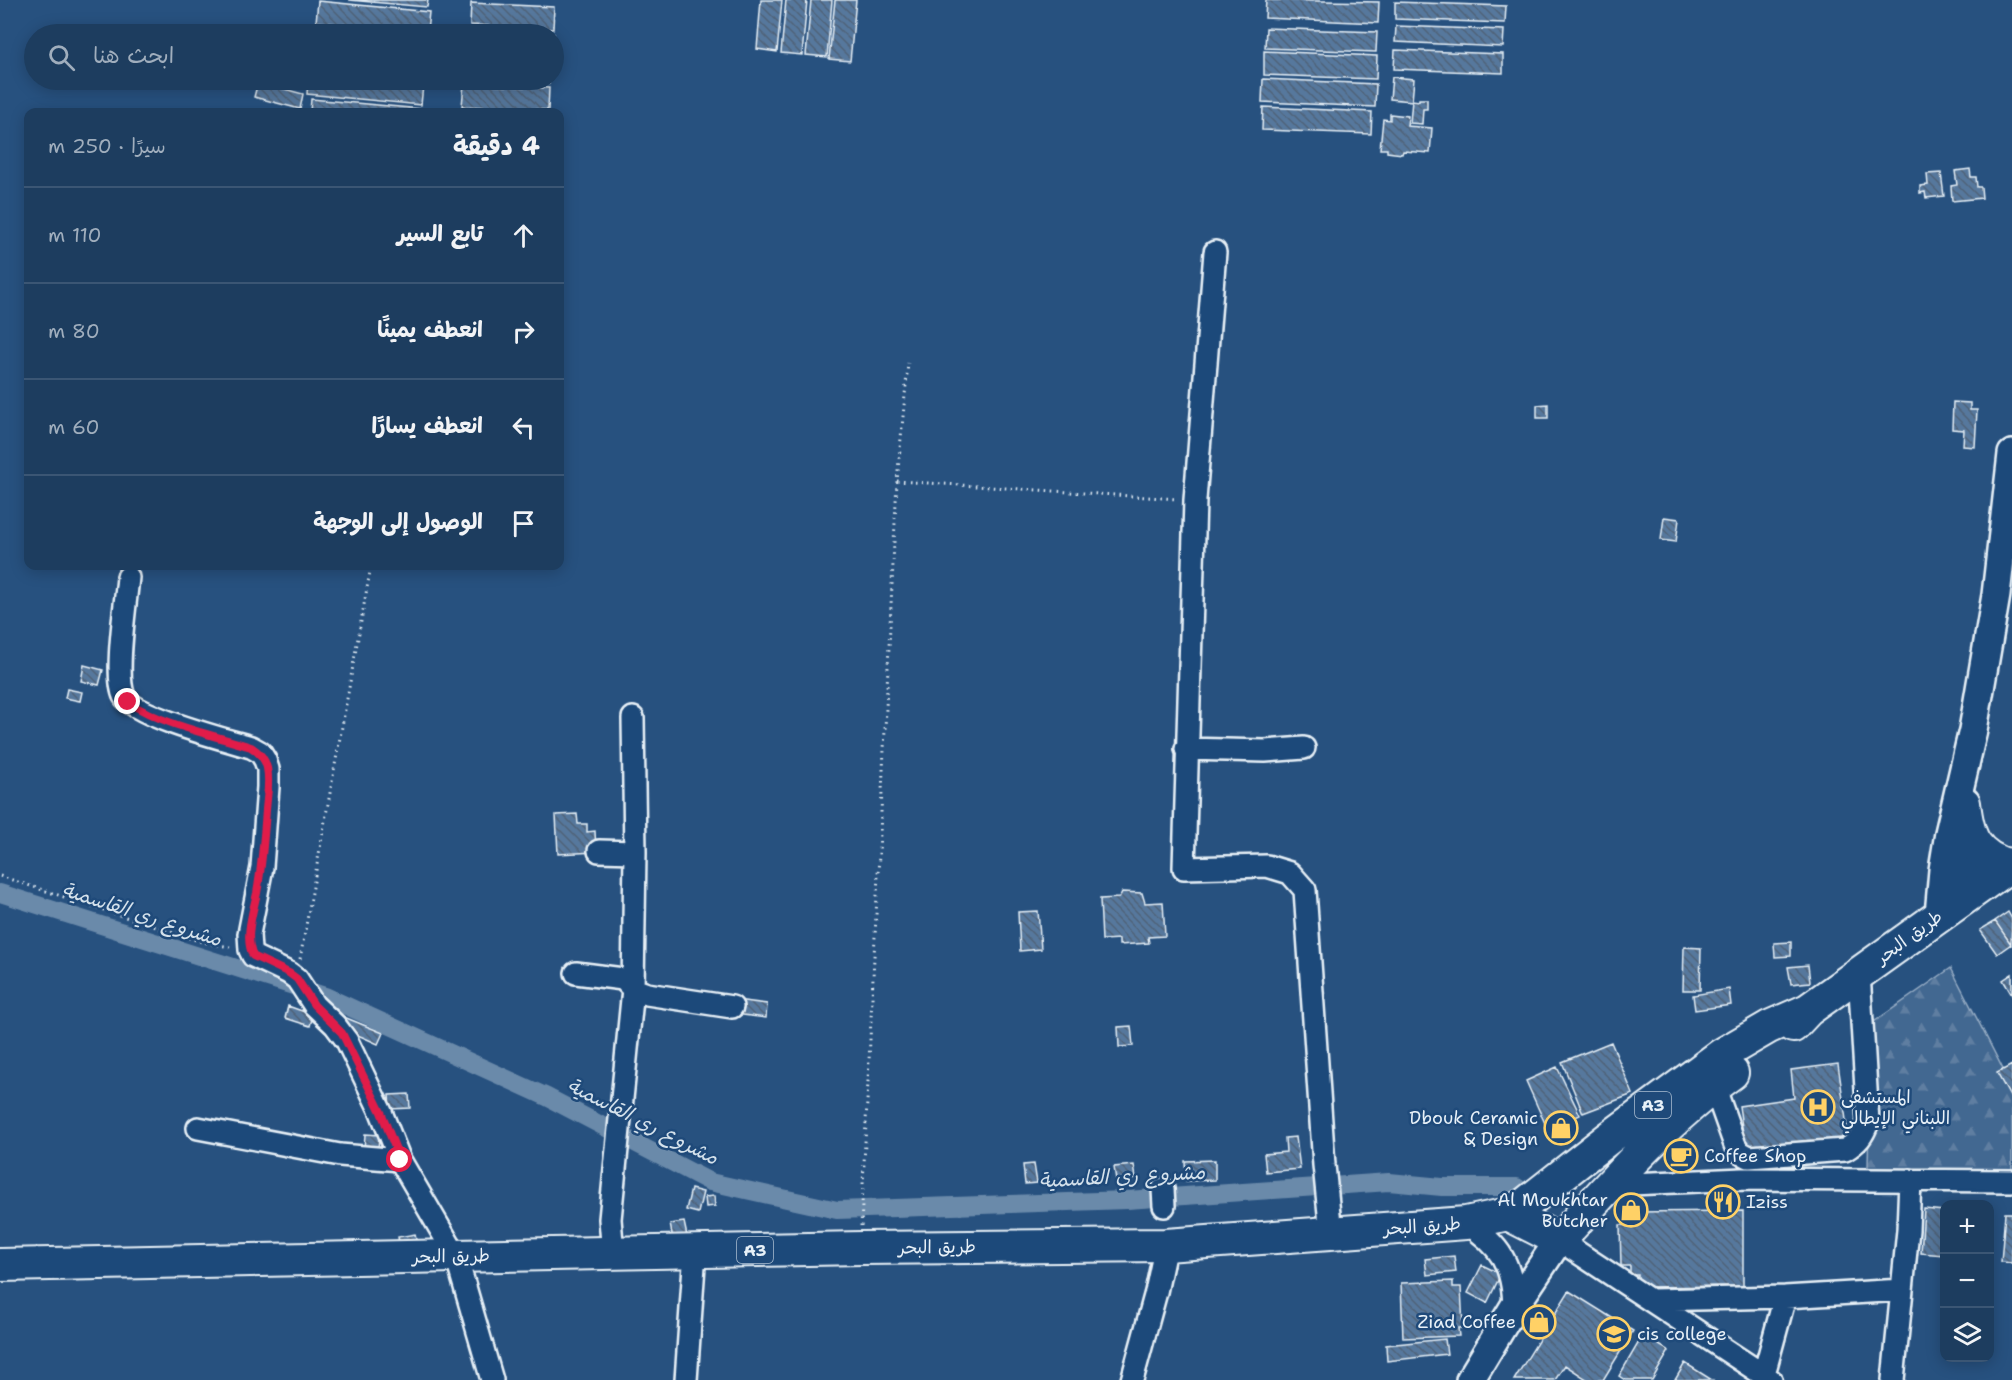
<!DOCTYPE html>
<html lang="ar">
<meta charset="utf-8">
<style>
:root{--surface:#1d3d5f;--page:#2a4868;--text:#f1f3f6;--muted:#a0aebd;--line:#3b5674}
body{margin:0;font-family:"Shantell Sans","Playpen Sans Arabic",sans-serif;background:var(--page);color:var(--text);direction:rtl}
.controls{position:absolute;right:18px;bottom:18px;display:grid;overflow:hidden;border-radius:12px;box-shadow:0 3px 15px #0003}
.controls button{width:54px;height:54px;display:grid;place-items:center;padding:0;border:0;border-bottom:2px solid var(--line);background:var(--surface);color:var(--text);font:30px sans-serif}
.stop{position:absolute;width:18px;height:18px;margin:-14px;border:4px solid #e11d48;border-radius:50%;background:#fff}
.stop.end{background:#e11d48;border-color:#fff;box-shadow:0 2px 6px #0008}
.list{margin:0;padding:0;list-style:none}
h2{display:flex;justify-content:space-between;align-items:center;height:78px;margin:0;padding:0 24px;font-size:26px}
h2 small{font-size:20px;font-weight:400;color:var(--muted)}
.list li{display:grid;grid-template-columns:39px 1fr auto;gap:18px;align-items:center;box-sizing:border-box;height:96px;padding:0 24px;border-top:2px solid var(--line)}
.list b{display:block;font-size:22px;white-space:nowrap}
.list em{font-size:20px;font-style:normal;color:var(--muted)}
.icon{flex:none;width:33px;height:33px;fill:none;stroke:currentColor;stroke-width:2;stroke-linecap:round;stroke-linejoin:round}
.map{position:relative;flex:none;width:2012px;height:1380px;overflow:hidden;direction:ltr}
.search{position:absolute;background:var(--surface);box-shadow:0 3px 15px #0003;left:24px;top:24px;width:540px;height:66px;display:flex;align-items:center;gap:15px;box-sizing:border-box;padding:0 21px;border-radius:33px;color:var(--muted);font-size:22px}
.panel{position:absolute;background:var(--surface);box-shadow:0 3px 15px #0003;left:24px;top:108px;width:540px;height:462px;border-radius:12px;direction:rtl}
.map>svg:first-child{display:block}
.forest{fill:url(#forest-firs);stroke:#96acc4;stroke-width:1.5}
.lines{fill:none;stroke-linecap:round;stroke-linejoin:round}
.canal{stroke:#6b8aaa;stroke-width:18}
.building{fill:url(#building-back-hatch);stroke:#e8f1f8;stroke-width:1.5}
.minor-casing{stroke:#e8f1f8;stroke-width:26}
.major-casing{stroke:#e8f1f8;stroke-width:32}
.highway-casing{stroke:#e8f1f8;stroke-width:36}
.path{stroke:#e8f1f8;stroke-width:3;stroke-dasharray:1.5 4.5;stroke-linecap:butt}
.minor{stroke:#1f4a7a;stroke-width:21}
.major{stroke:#1f4a7a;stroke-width:27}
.highway{stroke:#1f4a7a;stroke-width:32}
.route{stroke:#e11d48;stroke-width:8}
.labels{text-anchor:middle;stroke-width:5;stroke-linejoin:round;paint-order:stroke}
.shield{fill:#1f4a7a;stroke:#acbfd2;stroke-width:1.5}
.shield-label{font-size:16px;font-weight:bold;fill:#e8f1f8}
.street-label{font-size:18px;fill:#e8f1f8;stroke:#1f4a7a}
.poi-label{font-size:18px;fill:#e8f1f8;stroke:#1f4a7a;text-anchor:start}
.water-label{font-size:20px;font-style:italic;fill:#d5e2ec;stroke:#1f4a7a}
</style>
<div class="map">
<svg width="2012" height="1380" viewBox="0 0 2012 1380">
<defs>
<pattern id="forest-firs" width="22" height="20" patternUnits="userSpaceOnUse" patternTransform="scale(1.5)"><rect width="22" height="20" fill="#436891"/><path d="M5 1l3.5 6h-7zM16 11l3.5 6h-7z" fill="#5e7ea1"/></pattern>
<pattern id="building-back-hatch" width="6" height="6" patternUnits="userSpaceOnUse" patternTransform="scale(1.5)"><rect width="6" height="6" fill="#57789d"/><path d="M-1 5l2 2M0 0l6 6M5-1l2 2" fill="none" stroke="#4f6278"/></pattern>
</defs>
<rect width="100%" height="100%" fill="#27517f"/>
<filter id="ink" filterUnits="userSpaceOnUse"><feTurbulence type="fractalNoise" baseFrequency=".0167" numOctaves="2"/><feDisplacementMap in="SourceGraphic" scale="12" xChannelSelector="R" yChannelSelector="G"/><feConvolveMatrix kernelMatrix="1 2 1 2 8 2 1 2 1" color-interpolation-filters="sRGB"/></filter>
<g filter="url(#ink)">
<path class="forest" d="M1951,968L2012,1087V1172L1868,1168L1871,1024Z"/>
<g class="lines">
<path class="canal" d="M0,893L325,996L547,1097L710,1182L837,1210L1127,1200L1389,1182L1442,1187H1517"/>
</g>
<path class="building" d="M349,0H428L427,7Z
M761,0H782L777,52L757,49Z
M786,0H807L802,55L781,53Z
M811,0H832L827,57L806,55Z
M835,0H856L850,61L829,59Z
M1266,0L1379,2L1378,23L1265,18Z
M318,1L429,12L427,32L316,22Z
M1395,2L1506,6L1505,23L1395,19Z
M471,3L554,7L553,29L470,25Z
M316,25L416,34H315Z
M1396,26L1504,30L1503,47L1395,42Z
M1266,28L1377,32L1376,52L1265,48Z
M467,29L554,34V38V34H467Z
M1395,50L1503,54V73L1394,69Z
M1264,51L1377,56L1376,79L1264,75Z
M1392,77L1414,79L1412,101L1390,99Z
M1263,79L1376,84L1375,107L1262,102Z
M308,80H366L423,85L421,105L307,94Z
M465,80H549V84Z
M258,82L303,94L300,109L254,97Z
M464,84L549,88L548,110L462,106Z
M311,99L421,109L420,112H310Z
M1419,99H1427V109H1423L1422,124L1410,123L1412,100L1419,101Z
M1263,107L1372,112L1371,134L1262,130Z
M1390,114L1408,116L1407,126L1432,128L1430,153L1403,151L1402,154L1387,152V149H1380L1383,119L1390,120Z
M1970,169L1971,177H1976L1977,187H1981L1982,198L1952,201L1951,186L1957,185L1955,171Z
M1941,173L1944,196L1926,198L1925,192L1920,193V186L1928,185L1927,174Z
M1953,402L1970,403V410H1977L1975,447L1963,446L1964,430L1952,429Z
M1548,404V418H1537V405Z
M1664,517L1679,519L1676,542L1661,540Z
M84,665L103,670L99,685L81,681Z
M67,689L82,692L80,701L65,698Z
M577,814L578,824H587V832L595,831L596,852L558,854L556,815Z
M1122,892L1142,893L1145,903L1163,902L1165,936L1148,937L1149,943L1119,945V939L1102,940L1100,899L1119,898Z
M1038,911L1041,949L1020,951L1018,912Z
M2008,912L2012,919L2011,944L1995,921Z
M1995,921L2011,944L1997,954L1980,930Z
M1791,942V956L1775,957L1774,943Z
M1684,947L1701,948L1700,990H1683Z
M1808,965L1810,982L1791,984L1788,967Z
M2012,974V995L2003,980Z
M1729,989L1731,1005L1695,1010L1693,995Z
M736,1000L767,1004L766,1018L735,1014Z
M288,1006L313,1015L310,1026L285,1018Z
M344,1017L383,1033L378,1044L340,1027Z
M1131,1026L1133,1046L1119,1047L1118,1027Z
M1611,1042L1633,1094L1583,1113L1562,1062Z
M1838,1064L1849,1141L1746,1155L1739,1106L1794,1098L1791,1070Z
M2012,1065V1100L1997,1073Z
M1557,1067L1580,1115L1548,1130L1526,1081Z
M409,1094L410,1108L390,1109L389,1095Z
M365,1134L379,1135L378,1151H364Z
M1296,1137L1300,1169L1266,1172L1264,1154L1286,1152L1285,1138Z
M1215,1160V1180L1186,1181L1185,1161Z
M1034,1164L1037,1183L1025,1184L1023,1165Z
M1134,1165L1136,1178L1116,1180L1114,1167Z
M691,1189L703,1192L698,1213L686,1210Z
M714,1196L715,1206L706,1207L705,1197Z
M1924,1209L1944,1211V1255L1921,1253Z
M1743,1211V1286L1638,1287V1275H1630V1266H1621L1620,1225H1629V1212Z
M2005,1213H2012V1263L2001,1262Z
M684,1222L687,1236L673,1239L670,1224Z
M415,1234L417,1245L400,1247L398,1237Z
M1454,1256L1456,1272L1427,1275L1425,1259Z
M1482,1265L1501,1274L1487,1303L1468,1293Z
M1453,1281V1287H1461L1463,1328H1458L1459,1336L1403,1338L1401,1283Z
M1569,1291L1633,1331L1603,1380H1588L1565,1365L1555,1380H1514Z
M1643,1335L1669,1351L1652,1380H1625L1619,1376Z
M1445,1339L1447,1354L1387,1361L1386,1345Z
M1685,1363L1712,1380H1675Z"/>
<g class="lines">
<g class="minor-casing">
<path id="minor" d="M1215,252L1195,500L1184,868L1267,866L1290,873L1305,890L1324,1165L1331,1233
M128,577C126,602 114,675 124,696C134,716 227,740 251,747L260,752L265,760L268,769V787L262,867L249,934L250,950L253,956L289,973L297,979L314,1005L335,1025L347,1041L381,1112L400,1160L456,1256L492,1380
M1186,749L1265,751L1304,748
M599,851L635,852
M576,973L623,979L633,989L647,994L732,1007
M1714,1086L1735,1145L1740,1152L1749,1157L1845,1150C1858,1142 1863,1136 1868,1122L1859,973
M198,1128L340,1155L400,1160
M1609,1185L1743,1179L2012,1181
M1163,1189L1164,1206
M1466,1223C1501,1245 1513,1266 1514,1307
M1559,1240L1771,1380
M613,1254L610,1219L633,989L635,852L633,718
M1652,1300L1785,1297L1902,1290
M1764,1374L1785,1297
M686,1380L695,1251
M1132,1380L1156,1292L1166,1245
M1893,1380L1908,1230L1910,1180"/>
</g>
<g class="major-casing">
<path id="major" d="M1963,825L1966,897
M1939,915L1943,870L1949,833L1973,730L1996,595L2012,454
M1470,1380L1514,1307L1559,1240"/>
</g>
<g class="highway-casing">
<path id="highway" d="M1964,803C1968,837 1974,855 2009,866
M1793,1026L1808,1010L2012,864
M1508,1214L1559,1240C1613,1181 1667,1120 1732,1073
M0,1265L862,1248L1166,1245L1466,1223L1508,1214L1525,1204L1609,1138L1721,1055L1769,1027L1808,1010"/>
</g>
<path class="path" d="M897,481L1178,499
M0,876L202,942L230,947
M300,959L371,566
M861,1226L897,481L908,363"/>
<use href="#minor" class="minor"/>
<use href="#major" class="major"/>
<use href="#highway" class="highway"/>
</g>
</g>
<g class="lines" filter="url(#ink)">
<path class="route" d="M128,702C163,725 210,734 251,747C259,752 265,758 267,768C270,781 267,796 266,810C264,838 262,865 257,893C253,912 244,937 253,956L289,973L297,979L314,1005L342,1033L381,1112L400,1160"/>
</g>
<defs>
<g id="hospital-ring" transform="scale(1.725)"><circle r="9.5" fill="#1f4a7a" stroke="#ffd166" stroke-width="1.5"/><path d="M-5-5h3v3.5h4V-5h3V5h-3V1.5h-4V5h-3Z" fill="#ffd166"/></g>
<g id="shop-ring" transform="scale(1.725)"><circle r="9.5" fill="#1f4a7a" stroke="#ffd166" stroke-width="1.5"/><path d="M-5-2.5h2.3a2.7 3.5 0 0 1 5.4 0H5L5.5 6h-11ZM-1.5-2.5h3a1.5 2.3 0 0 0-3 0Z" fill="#ffd166"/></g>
<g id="cafe-ring" transform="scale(1.725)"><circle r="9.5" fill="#1f4a7a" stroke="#ffd166" stroke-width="1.5"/><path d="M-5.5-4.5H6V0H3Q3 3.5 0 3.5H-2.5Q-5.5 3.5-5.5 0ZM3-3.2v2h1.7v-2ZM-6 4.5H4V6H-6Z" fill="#ffd166"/></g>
<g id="restaurant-ring" transform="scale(1.725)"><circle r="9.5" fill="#1f4a7a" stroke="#ffd166" stroke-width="1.5"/><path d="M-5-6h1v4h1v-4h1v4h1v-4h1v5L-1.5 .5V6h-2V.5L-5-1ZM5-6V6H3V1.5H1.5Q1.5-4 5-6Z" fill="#ffd166"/></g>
<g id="university-ring" transform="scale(1.725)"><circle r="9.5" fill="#1f4a7a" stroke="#ffd166" stroke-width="1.5"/><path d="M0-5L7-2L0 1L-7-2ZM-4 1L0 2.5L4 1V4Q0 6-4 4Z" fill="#ffd166"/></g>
</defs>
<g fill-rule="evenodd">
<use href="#hospital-ring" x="1818" y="1107"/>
<use href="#shop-ring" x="1561" y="1128"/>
<use href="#cafe-ring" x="1681" y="1156"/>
<use href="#restaurant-ring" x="1723" y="1202"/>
<use href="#shop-ring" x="1631" y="1210"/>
<use href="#shop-ring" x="1539" y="1322"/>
<use href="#university-ring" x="1614" y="1334"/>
</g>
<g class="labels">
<g class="shield">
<rect x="1635" y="1092" width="36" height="26" rx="4.5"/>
<rect x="737" y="1237" width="36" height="26" rx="4.5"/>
</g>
<g class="shield-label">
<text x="1653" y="1111">A3</text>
<text x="755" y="1256">A3</text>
</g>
<g class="street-label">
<text transform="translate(1909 937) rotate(-36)" y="6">طريق البحر</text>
<text transform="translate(1422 1226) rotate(-4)" y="6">طريق البحر</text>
<text transform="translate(937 1247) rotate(-1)" y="6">طريق البحر</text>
<text transform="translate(451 1256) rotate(-1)" y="6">طريق البحر</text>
</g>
<g class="poi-label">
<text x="1841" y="1103">المستشفى<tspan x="1841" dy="21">اللبناني الإيطالي</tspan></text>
<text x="1538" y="1124" text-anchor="end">Dbouk Ceramic<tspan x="1538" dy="21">&amp; Design</tspan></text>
<text x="1704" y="1162">Coffee Shop</text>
<text x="1608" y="1206" text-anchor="end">Al Moukhtar<tspan x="1608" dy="21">Butcher</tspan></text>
<text x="1746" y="1208">Iziss</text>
<text x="1516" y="1328" text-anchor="end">Ziad Coffee</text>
<text x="1637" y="1340">cis college</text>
</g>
<g class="water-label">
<text transform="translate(142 914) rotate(18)" y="7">مشروع ري القاسمية</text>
<text transform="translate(643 1121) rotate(27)" y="7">مشروع ري القاسمية</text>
<text transform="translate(1122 1176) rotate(-3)" y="7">مشروع ري القاسمية</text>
</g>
</g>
</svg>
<div class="controls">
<button>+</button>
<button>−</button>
<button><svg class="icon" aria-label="layers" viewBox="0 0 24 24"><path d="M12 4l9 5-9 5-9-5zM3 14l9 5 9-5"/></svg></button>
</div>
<div class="stop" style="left:400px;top:1160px"></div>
<div class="stop end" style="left:128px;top:702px"></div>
<div class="search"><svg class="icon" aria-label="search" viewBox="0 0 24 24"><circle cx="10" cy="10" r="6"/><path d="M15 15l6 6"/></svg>ابحث هنا</div>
<section class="panel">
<h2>4 دقيقة<small>سيرًا · 250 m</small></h2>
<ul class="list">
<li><svg class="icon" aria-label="ahead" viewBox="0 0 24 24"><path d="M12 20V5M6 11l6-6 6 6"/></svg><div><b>تابع السير</b></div><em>110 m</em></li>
<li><svg class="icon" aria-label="right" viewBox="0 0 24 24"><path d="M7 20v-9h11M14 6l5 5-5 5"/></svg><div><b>انعطف يمينًا</b></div><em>80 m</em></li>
<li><svg class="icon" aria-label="left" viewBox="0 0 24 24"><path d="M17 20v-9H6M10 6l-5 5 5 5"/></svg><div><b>انعطف يسارًا</b></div><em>60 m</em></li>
<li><svg class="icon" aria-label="arrive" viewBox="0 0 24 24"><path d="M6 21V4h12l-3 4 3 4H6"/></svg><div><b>الوصول إلى الوجهة</b></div></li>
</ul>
</section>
</div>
